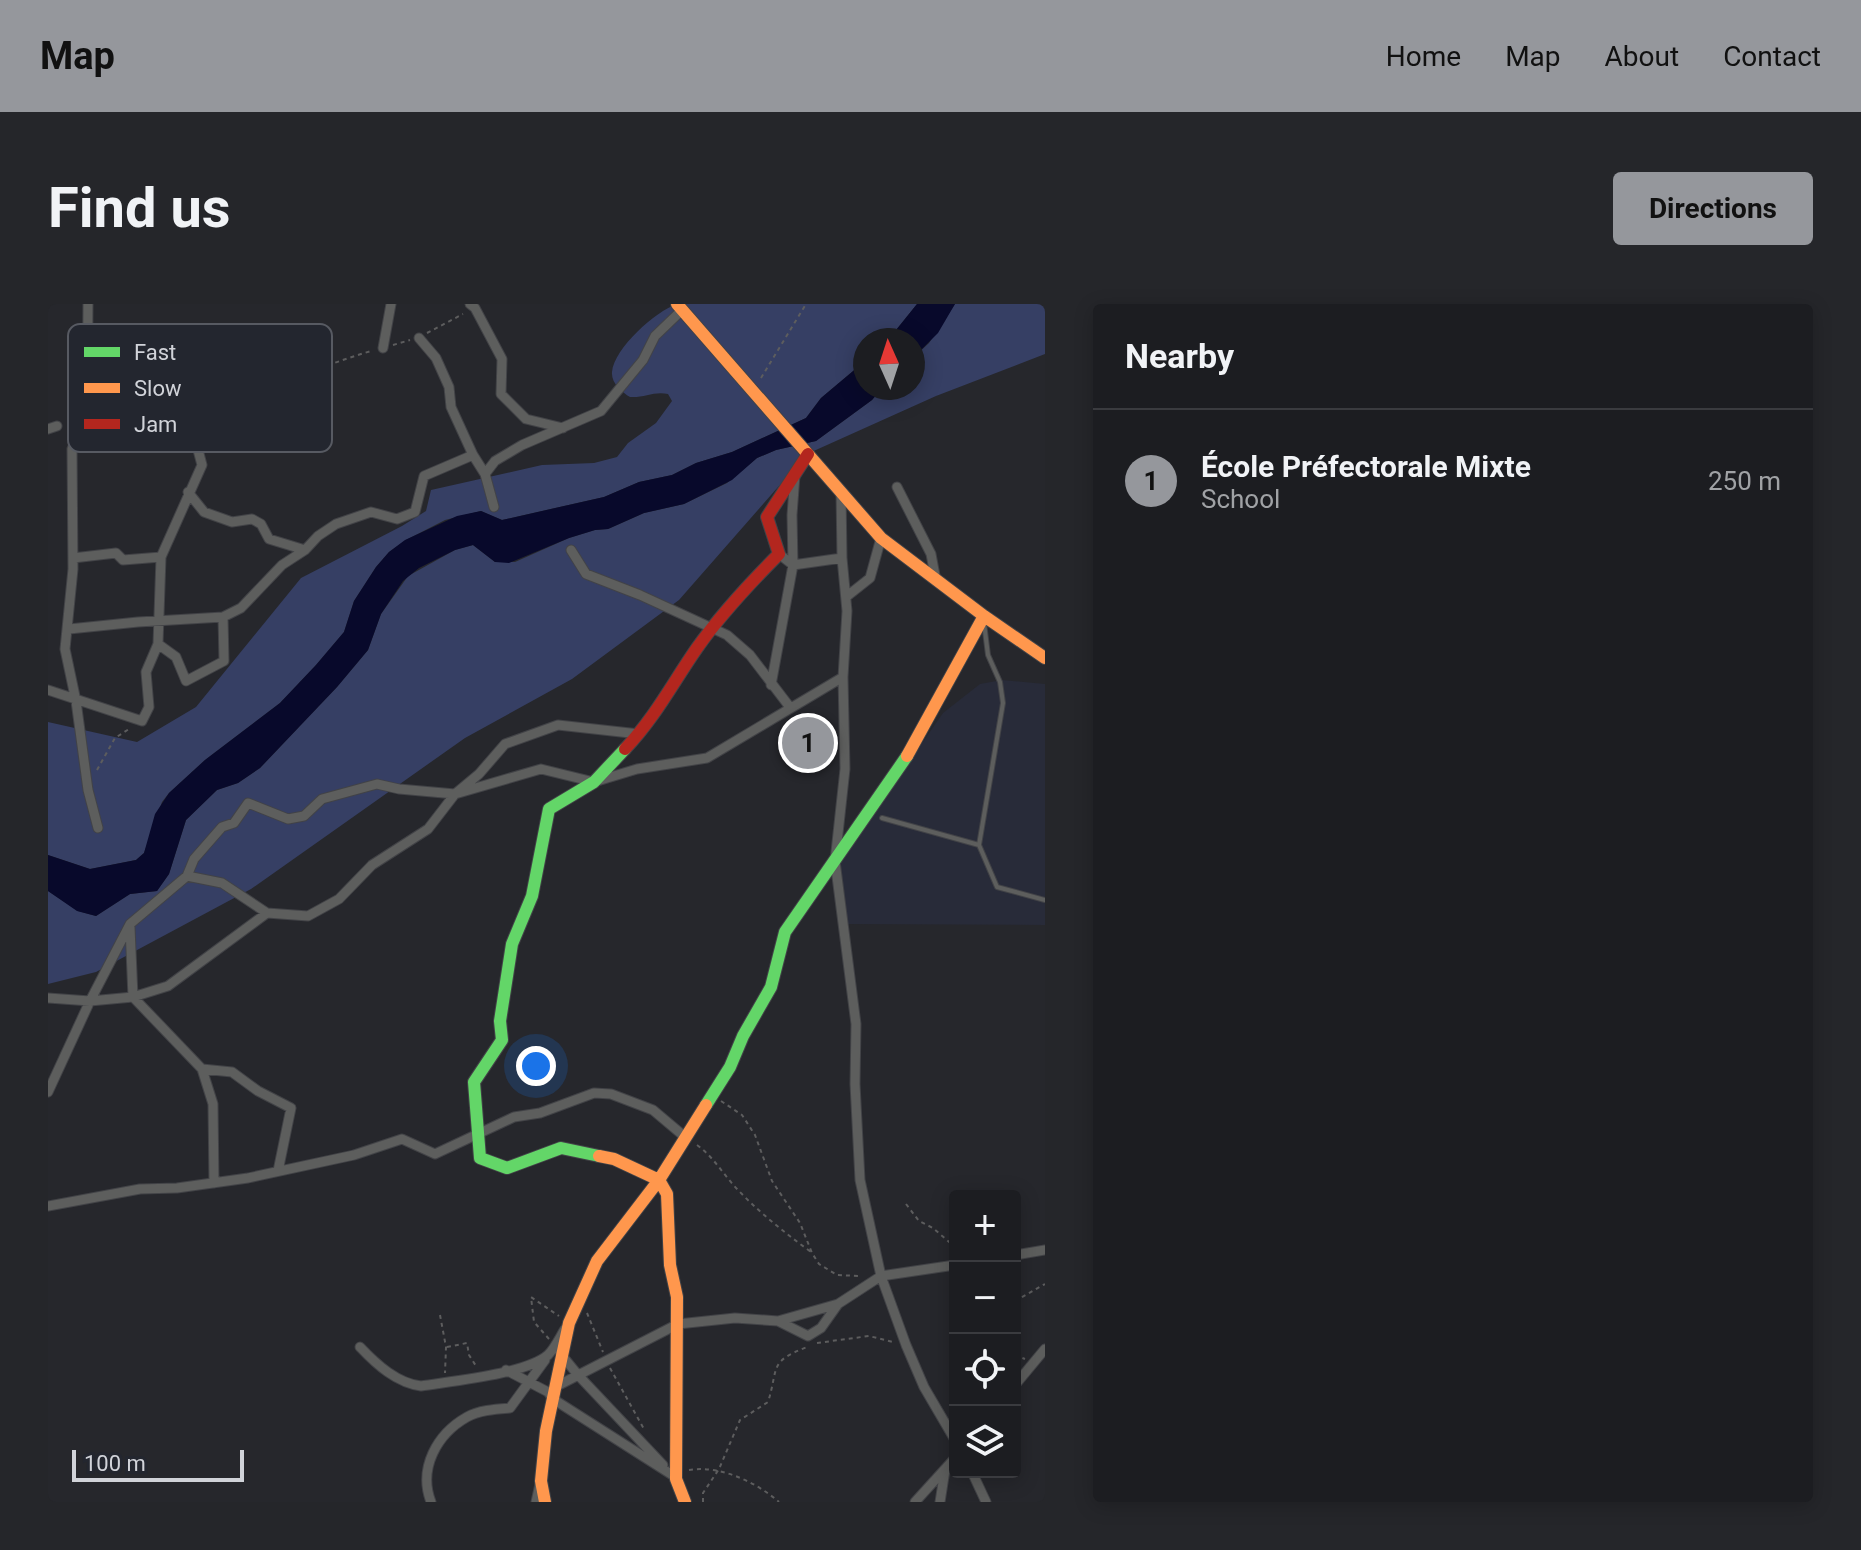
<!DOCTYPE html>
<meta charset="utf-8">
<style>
:root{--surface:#1c1d21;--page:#25262a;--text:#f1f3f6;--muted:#a0a2a5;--line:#3a3b3f;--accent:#95979c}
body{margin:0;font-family:Roboto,sans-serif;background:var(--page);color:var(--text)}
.controls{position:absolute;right:24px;bottom:24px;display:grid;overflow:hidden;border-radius:8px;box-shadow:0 4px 20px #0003}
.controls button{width:72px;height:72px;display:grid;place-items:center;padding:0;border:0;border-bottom:2px solid var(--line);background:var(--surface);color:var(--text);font:40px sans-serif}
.compass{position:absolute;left:805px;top:24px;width:72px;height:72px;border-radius:50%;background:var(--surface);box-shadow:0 4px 20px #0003;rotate:357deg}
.scale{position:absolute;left:24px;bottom:20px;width:172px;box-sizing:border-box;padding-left:8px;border:4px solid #d1d3d9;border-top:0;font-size:22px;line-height:28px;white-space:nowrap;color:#d1d3d9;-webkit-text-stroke:6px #23262f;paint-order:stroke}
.you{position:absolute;left:488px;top:762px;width:28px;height:28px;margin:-20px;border:6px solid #fff;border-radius:50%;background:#1a73e8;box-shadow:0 0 0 12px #1a73e833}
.badge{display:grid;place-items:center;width:52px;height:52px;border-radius:50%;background:var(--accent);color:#111;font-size:26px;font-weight:700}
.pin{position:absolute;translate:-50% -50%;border:4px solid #fff;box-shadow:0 2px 8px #0006}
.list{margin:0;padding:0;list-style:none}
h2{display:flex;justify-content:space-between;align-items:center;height:104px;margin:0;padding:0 32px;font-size:34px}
h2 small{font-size:26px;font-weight:400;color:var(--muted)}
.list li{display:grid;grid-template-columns:52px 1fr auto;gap:24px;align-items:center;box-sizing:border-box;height:144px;padding:0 32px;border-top:2px solid var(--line)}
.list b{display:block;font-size:30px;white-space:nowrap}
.list p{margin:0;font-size:26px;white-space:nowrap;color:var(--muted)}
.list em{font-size:26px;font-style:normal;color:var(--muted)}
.icon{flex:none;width:44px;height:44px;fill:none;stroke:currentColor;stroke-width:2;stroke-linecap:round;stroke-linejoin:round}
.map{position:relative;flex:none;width:997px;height:1198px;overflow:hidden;border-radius:8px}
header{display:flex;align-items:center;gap:48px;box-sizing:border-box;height:112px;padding:0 40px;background:var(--accent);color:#111}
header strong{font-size:38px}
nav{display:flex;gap:44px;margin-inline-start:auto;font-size:28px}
.intro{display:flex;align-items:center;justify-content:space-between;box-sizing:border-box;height:192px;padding:0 48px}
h1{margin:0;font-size:56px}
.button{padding:20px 36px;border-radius:8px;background:var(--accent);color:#111;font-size:28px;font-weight:700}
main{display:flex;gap:48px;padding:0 48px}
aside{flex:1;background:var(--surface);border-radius:8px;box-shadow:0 4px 20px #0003}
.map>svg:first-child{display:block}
.built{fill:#282b39}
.green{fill:#363f64}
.water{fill:#08092b}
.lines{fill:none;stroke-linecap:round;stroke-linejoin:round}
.lane-casing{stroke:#424347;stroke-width:6}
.street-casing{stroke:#424347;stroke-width:11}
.fast-casing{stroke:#424347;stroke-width:14}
.slow-casing{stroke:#424347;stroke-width:14}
.jam-casing{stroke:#424347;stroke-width:14}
.path{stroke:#5d5d5e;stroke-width:2;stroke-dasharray:4 4;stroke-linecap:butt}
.lane{stroke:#5d5e5d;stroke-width:4}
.street{stroke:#5d5e5d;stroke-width:9}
.fast{stroke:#63d668;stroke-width:12}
.slow{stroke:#ff974d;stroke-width:12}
.jam{stroke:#b3261e;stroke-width:12}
.key{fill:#23262f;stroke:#575a62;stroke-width:2}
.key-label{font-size:22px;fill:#d1d3d9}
</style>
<header>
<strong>Map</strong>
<nav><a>Home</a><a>Map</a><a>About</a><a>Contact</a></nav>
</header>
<div class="intro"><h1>Find us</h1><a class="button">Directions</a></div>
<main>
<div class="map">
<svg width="997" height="1198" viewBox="0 0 997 1198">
<rect width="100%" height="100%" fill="#26272c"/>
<path class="built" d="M954,376L997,380V621L791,620L793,556L895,409L932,380Z"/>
<path class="green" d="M629,0H869L840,36H817V57L773,94L758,114L684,148L648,159L624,171L591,178L556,193L454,216L433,207L397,216L358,236L341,248L328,263L306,297L296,328L268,361L232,399L157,456L121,489L114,498L96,549L88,556L42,565L0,551V418L89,438L148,403L253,274L354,222L378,207L383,186L494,161L546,159L569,153L580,139L608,119L624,97L620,90C606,87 596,94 582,93C574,88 563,79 564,68C566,44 608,7 629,0Z
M907,0H997V50L888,92L759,150L631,296L524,375L417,434L203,585L48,668L0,680V587L30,607L48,612L82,590L109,587L121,570L138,516L169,486L190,479L212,464L289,383L320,346L333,310L360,272L407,246L425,241L447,258H467L521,234L547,226L560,225L596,209L636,200L679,179L709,154L728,146L768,137L824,96L834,84H865V54L881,39Z"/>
<path class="water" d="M869,0H907L890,29L865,54V36H840Z
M817,57V84H834L824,96L768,137L728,146L709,154L684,176L636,200L596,209L560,225L547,226L521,234L461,259L447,258L425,241L407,246L371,264L355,277L333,310L320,346L289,383L212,464L190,479L169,486L138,516L121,570L109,587L82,590L48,612L29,607L0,587V551L42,565L88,556L96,549L107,510L121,489L157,456L232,399L268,361L296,328L306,297L328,263L341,248L357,236L409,212L433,207L454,216L556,193L591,178L624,171L648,159L684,148L758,114L773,94Z"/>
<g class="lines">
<g class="lane-casing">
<path id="lane" d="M834,514L931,541L949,583L997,596
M931,541L955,399L952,378L940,351L936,319"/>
</g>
<g class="street-casing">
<path id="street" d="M422,0L427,4L454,55L453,90L478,115L515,124
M371,34L388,54L401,83L403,103L425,151L437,170L446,203
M335,44L343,0
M0,125L9,122
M32,127L24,145L25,265L17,345L28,397L40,486L50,524
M39,129L40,0
M437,170L447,157L474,141L553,107L595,56L607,32L634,6
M849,183L883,250L888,277
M140,188L156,208L184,218L204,215L213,220L221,235L257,246
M793,188L794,254L799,307L795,373L797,465L787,557L808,720L807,780L812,876L833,972L858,1041L876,1083L907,1136
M523,246L538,270L592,291L679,331L702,351L741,402
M731,250L745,261L794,254
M25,254L68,249L75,256L113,253
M798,293L822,274L833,234
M21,325L90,318L175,313L193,304L234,261L257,246L270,232L288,220L323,208L349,215L367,208L376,172L425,151
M110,340L128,353L138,377L176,357L175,313
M723,381L745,261L744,211L747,171
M0,386L94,417L101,403L98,368L110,340L113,253L154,161L140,108
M139,572L146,555L174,523L186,519L200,499L240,515L256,512L274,495L329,480L351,485L407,490L493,465L546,478L589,465L659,454L795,373
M82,623L85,693L154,765L165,800L166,879
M0,694L42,697L85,693L120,682L219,609L260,612L291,595L324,561L380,525L407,490L431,470L457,440L510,421L591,430
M154,765L184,768L210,787L243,804L230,867
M0,788L42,697L82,620L139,572L174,579L219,609
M0,902L92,885L129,884L200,874L306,851L354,835L387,850L466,813L492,809L546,789L563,790L605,806L637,833
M967,951L997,946
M730,1017L760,1032L773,1024L790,1000
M312,1043C329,1061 349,1079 373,1082C404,1077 478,1070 500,1051C507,1044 512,1033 517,1025
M512,1049L530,1071L615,1161
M458,1066L500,1088L505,1095L626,1172
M967,1081L997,1045
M507,1083L630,1020L687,1014L730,1017L790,1000L833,972L907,961
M924,1168L938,1198
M383,1198C370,1164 389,1130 419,1113C431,1106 449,1105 462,1104L497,1056
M488,1198L492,1180
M867,1198L907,1154
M892,1198L897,1166"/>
</g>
<g class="fast-casing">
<path id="fast" d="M658,801L682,763L695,732L723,683L737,628L859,452
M551,852L513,844L459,864L432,854L426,778L454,736L452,717L464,640L484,592L501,505L546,478L577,445"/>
</g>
<g class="slow-casing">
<path id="slow" d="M629,0L833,234L936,312L997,354
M859,452L936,312
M551,852L566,855L611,876L619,890L622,961L629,993L628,1175L637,1198
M497,1198L493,1177L498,1127L521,1019L549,957L611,876L658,801"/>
</g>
<g class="jam-casing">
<path id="jam" d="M577,445C608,412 624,380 649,344C673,310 702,279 731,250L719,213L760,150"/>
</g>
<path class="path" d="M379,29L415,10
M345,41L362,36
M713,74L758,0
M151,105C210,91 265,64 323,47
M50,127L130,111
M49,466L67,434L81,425
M673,797L694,811L707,831L724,877L752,919L764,949L771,960L789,971L812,972
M649,841C666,853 676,872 691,887C713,910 737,929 763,948
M858,900L871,917L885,924L907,943
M967,997L997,980
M539,1009L555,1048
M392,1011L398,1043L397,1069
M501,1035L486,1018L483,993L511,1012
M769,1039L821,1032L845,1038
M399,1043L419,1039L421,1051L428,1062
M967,1051L977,1055
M562,1064L596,1125
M641,1166C672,1161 708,1178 731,1198
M655,1198V1189L671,1165L692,1116L720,1098C731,1063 720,1058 759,1043"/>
<use href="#lane" class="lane"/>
<use href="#street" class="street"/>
<use href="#fast" class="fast"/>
<use href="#slow" class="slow"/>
<use href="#jam" class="jam"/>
</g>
<rect x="20" y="20" width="264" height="128" rx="12" class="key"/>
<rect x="36" y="43" width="36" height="10" fill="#63d668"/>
<rect x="36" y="79" width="36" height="10" fill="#ff974d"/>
<rect x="36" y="115" width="36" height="10" fill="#b3261e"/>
<g class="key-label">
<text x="86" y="56">Fast</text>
<text x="86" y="92">Slow</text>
<text x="86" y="128">Jam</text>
</g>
</svg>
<div class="controls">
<button>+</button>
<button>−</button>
<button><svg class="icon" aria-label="locate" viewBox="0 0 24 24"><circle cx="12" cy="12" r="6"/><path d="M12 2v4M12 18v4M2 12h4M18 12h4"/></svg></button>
<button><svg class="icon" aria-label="layers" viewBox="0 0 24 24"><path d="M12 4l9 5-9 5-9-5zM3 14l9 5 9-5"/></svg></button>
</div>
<svg class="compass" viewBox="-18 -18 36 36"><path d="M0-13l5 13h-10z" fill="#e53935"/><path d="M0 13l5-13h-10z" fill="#a0a2a5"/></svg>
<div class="scale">100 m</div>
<div class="you"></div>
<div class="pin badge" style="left:760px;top:439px">1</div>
</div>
<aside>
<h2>Nearby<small></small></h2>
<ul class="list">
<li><span class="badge">1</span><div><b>École Préfectorale Mixte</b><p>School</p></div><em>250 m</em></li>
</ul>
</aside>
</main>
